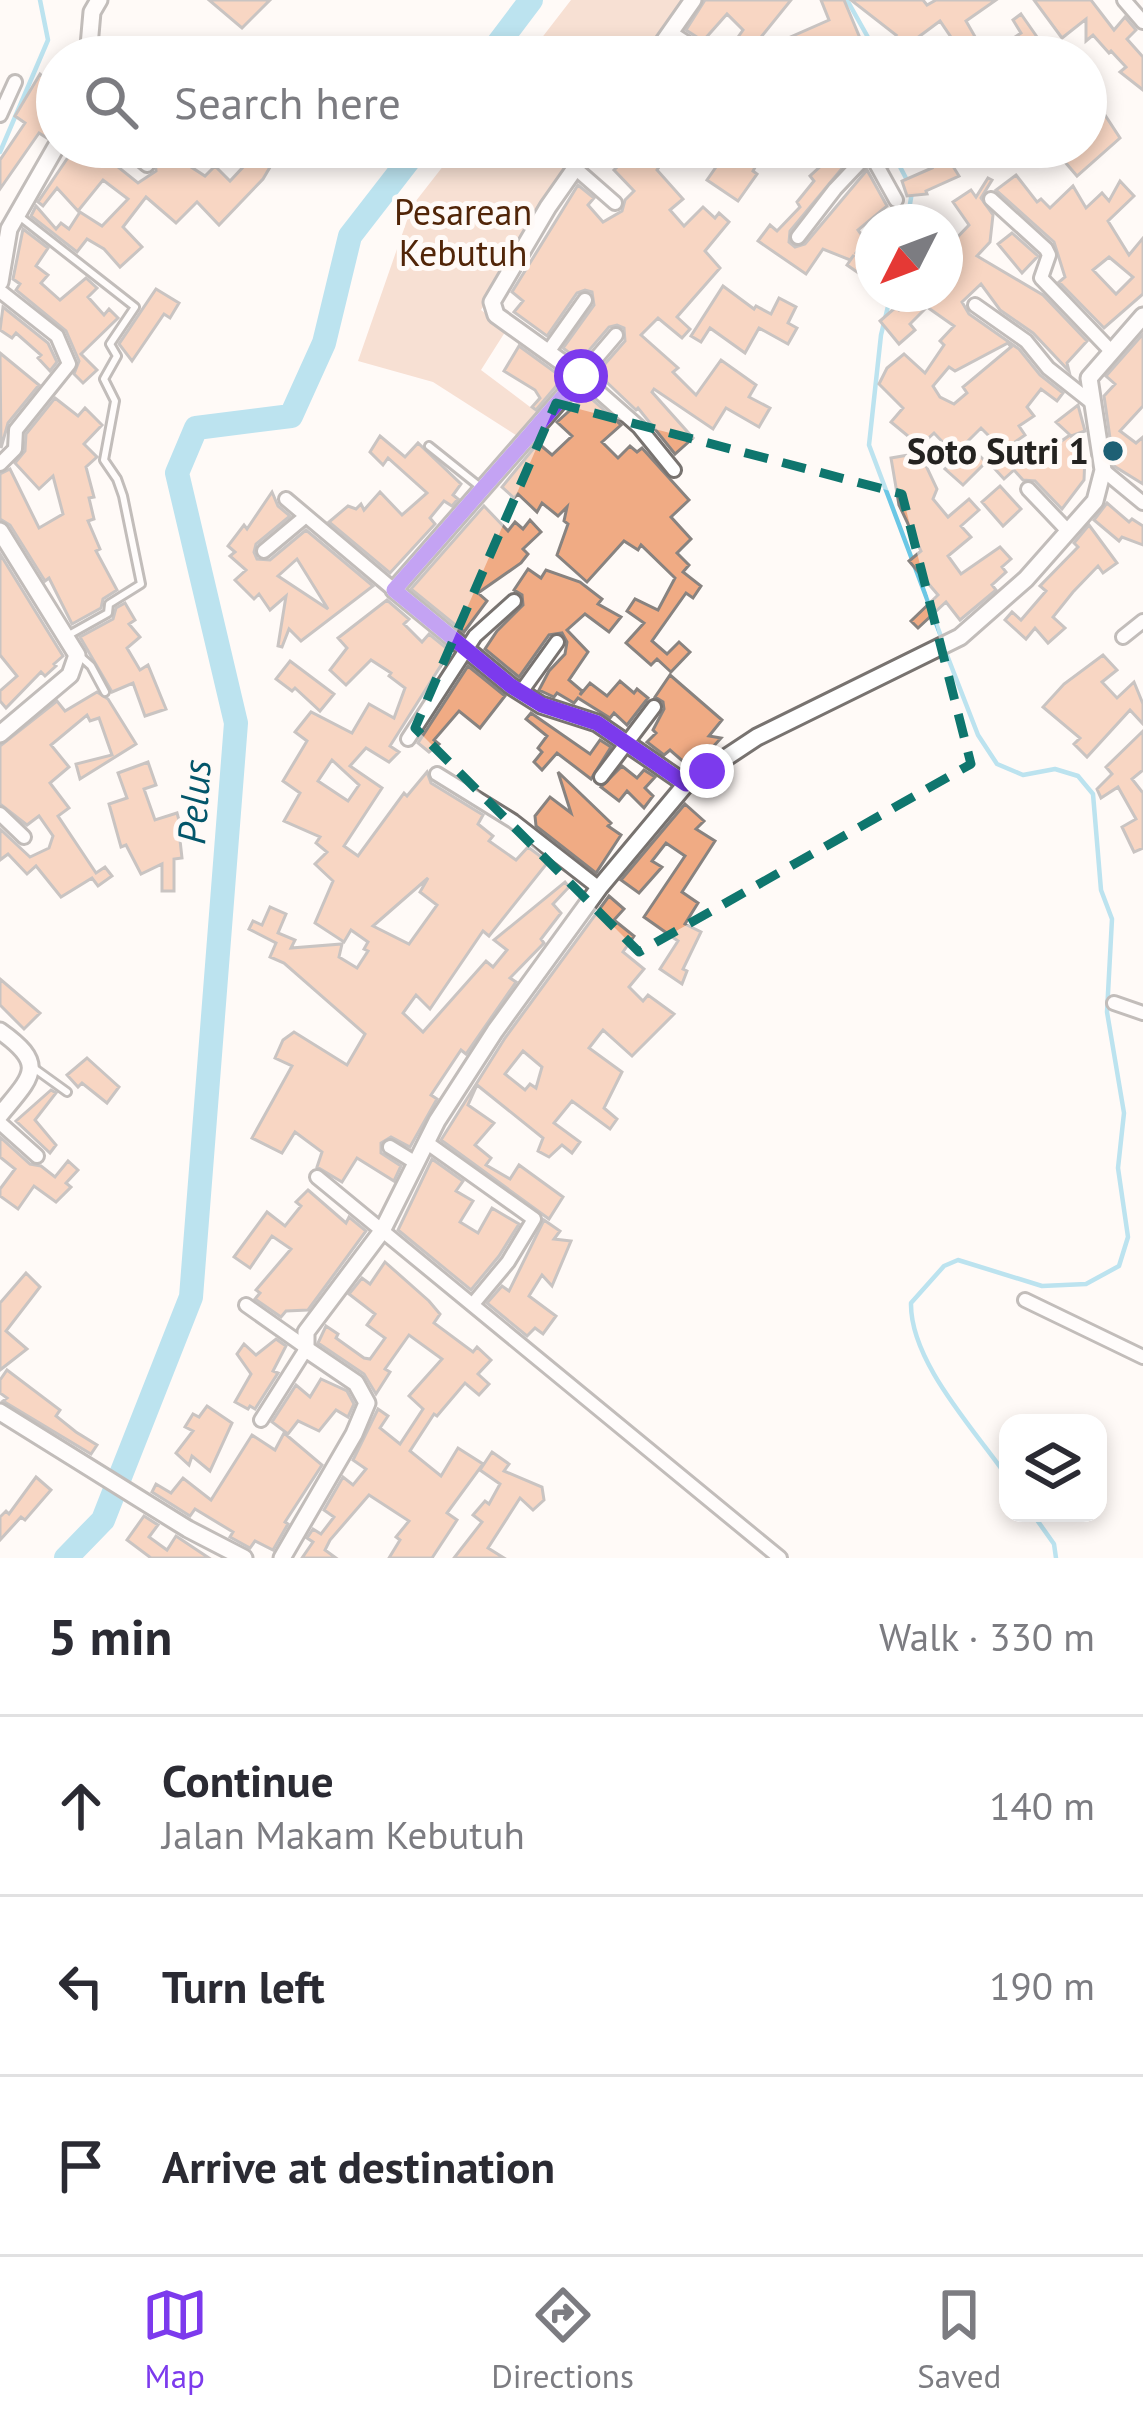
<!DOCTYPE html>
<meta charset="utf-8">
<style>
:root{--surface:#fff;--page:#f7f7f7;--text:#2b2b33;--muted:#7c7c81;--line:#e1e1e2;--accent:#7c3aed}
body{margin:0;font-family:"PT Sans",sans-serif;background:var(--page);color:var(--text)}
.controls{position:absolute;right:36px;bottom:36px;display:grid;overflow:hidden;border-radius:24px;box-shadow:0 6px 18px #0003}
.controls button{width:108px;height:108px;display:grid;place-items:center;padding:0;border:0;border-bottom:3px solid var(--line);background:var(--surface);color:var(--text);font:60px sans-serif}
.compass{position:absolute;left:855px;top:204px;width:108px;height:108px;border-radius:50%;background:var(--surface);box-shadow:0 6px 18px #0003;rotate:228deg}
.stop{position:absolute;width:36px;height:36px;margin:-27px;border:9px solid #7c3aed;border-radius:50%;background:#fff}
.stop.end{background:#7c3aed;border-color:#fff;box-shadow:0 3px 12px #0008}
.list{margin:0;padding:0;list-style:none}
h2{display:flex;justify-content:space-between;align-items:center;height:156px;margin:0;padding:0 48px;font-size:51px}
h2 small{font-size:39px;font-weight:400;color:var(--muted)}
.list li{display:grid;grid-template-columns:78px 1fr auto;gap:36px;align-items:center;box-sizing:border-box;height:180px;padding:0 48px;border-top:3px solid var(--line)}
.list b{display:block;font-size:45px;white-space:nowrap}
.list p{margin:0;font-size:39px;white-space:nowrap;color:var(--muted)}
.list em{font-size:39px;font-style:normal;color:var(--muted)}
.icon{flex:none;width:66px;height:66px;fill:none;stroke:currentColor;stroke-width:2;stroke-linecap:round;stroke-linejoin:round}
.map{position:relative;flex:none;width:1143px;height:1558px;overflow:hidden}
.search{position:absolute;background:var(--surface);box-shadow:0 6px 18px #0003;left:36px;right:36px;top:36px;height:132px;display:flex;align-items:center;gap:30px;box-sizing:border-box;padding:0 42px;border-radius:66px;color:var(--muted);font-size:45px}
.sheet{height:696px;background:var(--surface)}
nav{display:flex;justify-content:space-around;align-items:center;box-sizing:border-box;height:168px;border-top:3px solid var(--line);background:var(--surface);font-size:33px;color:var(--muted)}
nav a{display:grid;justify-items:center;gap:6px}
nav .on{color:var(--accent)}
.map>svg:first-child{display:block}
.green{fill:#eec0a7}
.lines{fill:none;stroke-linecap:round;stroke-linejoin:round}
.stream{stroke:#6bc7e5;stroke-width:4.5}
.river{stroke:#6bc7e5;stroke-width:24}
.building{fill:#f0ab84;stroke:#888380;stroke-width:3;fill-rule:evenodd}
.service-casing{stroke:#787370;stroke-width:12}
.minor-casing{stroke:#787370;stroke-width:18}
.tertiary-casing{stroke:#787370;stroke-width:21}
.service{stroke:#fff;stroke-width:6}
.minor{stroke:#fff;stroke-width:12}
.tertiary{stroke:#fff;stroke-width:15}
.route{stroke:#7c3aed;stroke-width:15}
.marked{fill:none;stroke:#0f766e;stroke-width:9;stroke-dasharray:24 15;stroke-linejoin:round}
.poi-dot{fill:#1e6074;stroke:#fffaf7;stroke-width:4.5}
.labels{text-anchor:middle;stroke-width:10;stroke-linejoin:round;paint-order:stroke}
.park-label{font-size:36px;fill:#512508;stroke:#fffaf7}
.poi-label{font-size:36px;font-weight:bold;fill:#242220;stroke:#fffaf7;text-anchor:end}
.water-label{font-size:39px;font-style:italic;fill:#03566a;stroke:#fffaf7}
</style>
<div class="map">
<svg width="1143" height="1558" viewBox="0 0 1143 1558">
<rect width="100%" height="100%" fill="#fffaf7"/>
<path class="green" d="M571,0H689L648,57H527Z
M458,147H584L481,310L507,329L481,370L542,416L522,439L433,382L358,361L412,206Z"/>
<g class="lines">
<path class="stream" d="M847,0L879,57
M898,147V163L908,182
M0,152L48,40L40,0
M907,222L912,192
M891,294L881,335L869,445L942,639
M945,650L978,735L997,764L1023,775L1055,769L1078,776L1093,794L1101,890L1112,919L1107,1012L1124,1113L1118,1168L1128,1237L1119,1266L1086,1284L1042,1286L958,1260L944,1266L911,1303C910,1362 975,1430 1008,1478
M1032,1513L1054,1544L1056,1558"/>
<path class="river" d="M488,57L531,0
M66,1558L103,1520L191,1297L236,723L177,473L196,428L291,416L324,343L350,236L419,147"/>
</g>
<path class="building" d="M209,0H270L242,28Z
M705,0H791L745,57H724L743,30L727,14L703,41L686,30Z
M821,0H844L865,50L848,57H768L786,39L829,20Z
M851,0H923L927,5L936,0H996L966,21L978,42L983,39L994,57H949L959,49L940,21L905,47L909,57H880L876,51L896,35Z
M1034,0H1091L1114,30L1125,17L1136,30L1127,39L1143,57V90L1120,72L1126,67L1111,51L1109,53L1093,35L1086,41V19L1062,38Z
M1021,14L1051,57H1007L1000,47L1021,33L1013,20Z
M40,74L51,84L42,95L57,105V114L51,124L57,128L47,138L39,133L0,189V160L25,123L15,116Z
M1086,104L1095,114L1101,109L1120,138L1077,176L1065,162L1086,147Z
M75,147H109L103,155L138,183L156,171L155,158L161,147H197L185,163L205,176L215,166L230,181L259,150L273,162L263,179L219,225L197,202L176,223L146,197L123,227L142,247L120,267L104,249L87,239L77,252L31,216L36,206L56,229L61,223L69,229L80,212L102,226L128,199L103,180L78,211L57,188L43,206L38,202Z
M653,147H673L657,170L683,199L670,210L684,226L703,207L715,218L719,213L729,222L705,251L720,268L677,317L690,329L682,338L658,318L641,335L678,368L673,372L696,395L721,360L756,385L749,397L770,408L759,427L726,408L713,429L654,389L652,392L693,438L675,454L638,408L636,410L597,373L625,341L624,328L617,325L609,327L580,361L563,348L594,305L592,292L585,290L577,293L547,336L514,312L523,301L512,292L578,185L594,198L588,205L603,222L622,211L625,200L634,191L614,170L628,157L635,165Z
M730,147H766L753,171L757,174L738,201L707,180Z
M804,147H852L854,154L790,231L789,242L795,247L805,244L867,170L887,206L858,230L866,241L856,253L873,265V283L847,265L854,255L850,260L823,249L806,274L758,241L770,225L777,231L800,207L797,202L814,181L810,176L824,163Z
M930,147H941L959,176L926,191L927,194L907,196L902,181L932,168L925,156Z
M1016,175L1037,202L1041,199L1050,208L1073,186L1086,208L1102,193L1109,201L1120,181L1134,196L1108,221L1129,255L1143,238V294L1104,328L1059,282L1065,277L1054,242L996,190ZM1109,257L1133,277L1116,294L1093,270Z
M988,178L992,180L981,198L993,215L990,242L977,256L1043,295L1087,341L1067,363L1069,371L1033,333L1000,310L981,284L962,302L969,314L1019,349L1040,375L1063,393L1057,401L1041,389L1027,407L1034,416L1019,426L1025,435L1012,444L1027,465L1070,435L1056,422L1078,405L1085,431L1071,436L1085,456L1084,480L1062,509L1035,481L1023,480L1014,470L1004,479L995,469L1009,456L981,428L966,443L986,462L963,485L945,469L957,457L934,433L920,446L891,422L903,408L879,384L887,368L904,354L925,373L944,345L940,341L954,326L927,307L910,324L915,330L899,344L880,321L896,307L899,310L916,294H945V271L959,256L949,246L969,225L953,202L971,190L976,197ZM1008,343L1011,347L963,387L967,393L954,404L940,397L933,386L949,367L955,371Z
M23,229L48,248L36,266L48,275L41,283L60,300L86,278L97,288L88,297L104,315L109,309L118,318L81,354L97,370L83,383L74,374L79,361L66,331L16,290L20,284L13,279Z
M1012,233L1038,256L1022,273L998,244Z
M723,286L754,309L756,306L771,314L779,298L796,307L788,323L797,328L788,344L759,328L745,353L710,328L701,342L691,336Z
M156,289L179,303L170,318L164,314L132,361L119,344Z
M3,307L48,343L57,362L50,371L38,358L41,355L16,333L12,338L0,330Z
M1143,334V406L1120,431L1136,443L1143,437V484L1114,466L1104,396L1115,384L1106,376Z
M519,346L563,378L536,410L532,407L540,398L535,390L504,371Z
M0,353L39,385L8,423L1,448Z
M587,395L621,425L602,442L618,458L630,446L637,452L642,448L689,500L671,517L691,539L677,553L689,565L683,572L701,586L693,598L686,593L652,641L667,654L679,642L690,652L671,672L657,659L651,665L626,643L644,623L627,611L635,599L658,610L675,578L641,545L638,550L624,541L587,582L557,555L568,524L564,521L567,507L558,516L542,503L537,512L518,494L514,498L502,487L538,443L552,455L572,436L557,422Z
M55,398L78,416L85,408L102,425L84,444L97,457L86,467L94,497L89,498L94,519L88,521L100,549L96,551L117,590L103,599L101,608L72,624L49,578L45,581L10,525L0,519V474L10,469L39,528L63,514L53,476L39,489L15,463L25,451L26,434Z
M380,436L405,457L418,443L461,484L453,495L458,499L452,506L444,501L430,518L435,524L390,573L329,522L348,506L356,509L361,504L364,510L380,492L402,515L427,493L388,458L383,465L370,452Z
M920,453L937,489L933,499L948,517L969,499L979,510L961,526L971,537L948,556L961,574L1000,547L1011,559L1002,567L1006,572L992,585L996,590L960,620L946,602L918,628L911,621L938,595L909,561L921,551L899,505L891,458Z
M1000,486L1021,509L1003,526L982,502Z
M272,492L278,506L290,516L256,544L254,552L257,559L270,560L306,530L373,586L301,641L289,629L282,647L278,646L286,596L270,610L259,594L254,599L235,580L246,570L230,556L235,552L228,546L244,525L247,529ZM297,559L328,609L278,576Z
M1107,503L1129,522L1132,519L1143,526V545L1122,537L1119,541L1094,520Z
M484,506L508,531L515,522L523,529L530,520L541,532L523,549L528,554L521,563L478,593L487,601L464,632L411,589Z
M1089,525L1117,563L1103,573L1098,566L1073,592L1053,617L1065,628L1048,643L1035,628L1026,639L1005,620L1012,612L1021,620L1046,591L1040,586L1078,547L1074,543Z
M0,554L63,656L54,664L56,666L45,676L41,672L6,708L0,701V691L17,676L0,655Z
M528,569L541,578L546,570L580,582L602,599L598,604L621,617L609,632L585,614L567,630L588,652L569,680L582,691L580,695L590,683L607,696L620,681L634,693L637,689L648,698L627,725L614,713L610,718L578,698L574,703L557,693L554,697L539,690L549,671L565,654L567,642L562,633L549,635L519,677L485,649L497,631L523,605L522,595L514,590Z
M387,600L409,619L404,624L422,642L429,634L450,651L390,746L399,752L389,762L366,748L350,766L382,788L344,846L358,856L404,793L407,796L427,772L431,783L483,815L478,824L493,836L489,841L516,860L528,847L548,862L489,936L483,931L430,1009L416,995L403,1013L423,1032L486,961L493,967L507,950L494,940L565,882L569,887L553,904L561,913L541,939L544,943L510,978L516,982L466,1054L461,1050L431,1095L437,1099L410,1147L391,1137L381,1143V1153L401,1166L394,1181L357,1158L342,1182L317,1167L322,1152L295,1132L282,1153L252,1138L292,1066L275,1058L283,1040L294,1032L347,1065L365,1034L284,963L270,957L276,943L249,929L253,921L262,925L270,907L286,914L278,933L295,940L291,948L342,944L339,957L357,968L368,951L364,949L368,942L351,930L344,942L315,923L333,881L315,864L327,852L316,843L320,837L284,821L300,793L283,781L307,741L295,732L311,712L352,733L369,704L394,718L405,688L389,676L391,673L371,660L346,685L330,670L347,648L338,638ZM332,760L359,785L348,801L318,781ZM428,878L420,892L437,905L409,944L373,926Z
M125,603L135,620L129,624L140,637L127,648L140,670L148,665L166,709L145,716L133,683L112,692L80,637L113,619L116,608Z
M1103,655L1117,670L1102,682L1117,698L1134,682L1143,704V724L1130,710L1087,757L1074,744L1080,738L1043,707L1064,684Z
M290,661L334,694L320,711L295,688L292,691L276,679Z
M468,666L505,696L480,728L459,711L434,740L439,744L429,752L418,743Z
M670,675L722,720L709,736L721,738L711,749L709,746L703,752L700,749L686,764L670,750L664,755L647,742L656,733L653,730L664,709L663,702L655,697Z
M97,692L108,699L136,744L80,779L76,764L112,755L99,718L90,721L87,715L51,745L69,767L50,783L69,808L58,816L96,873L105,867L112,876L98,886L92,878L61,897L36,866L27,874L8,854L0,860V829L30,857L49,848L53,836L39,816L27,825L0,804V746L57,701L65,711Z
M531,713L590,754L600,740L611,747L591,779L557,753L542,770L534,762L542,752L538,748L547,736L526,719Z
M1143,731V770L1132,779L1143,793V848L1134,852L1122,827L1136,819L1118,787L1101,798L1097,789L1112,774L1106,767Z
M148,762L156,785L144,789L155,820L177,813L184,838L180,840L182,858L174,859V891H162V864L141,874L126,845L121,847L109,804L127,798L118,773Z
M622,766L637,778L644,770L655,777L645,788L653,796L644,808L627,791L619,801L601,787Z
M558,772L611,823L608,826L621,835L596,873L536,826L535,816L550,797L571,813Z
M685,804L704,821L696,829L715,841L682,892L698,903L685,924L701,932L683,969L687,971L682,984L660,969L678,941L644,917L685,856L666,843L652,861L662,867L639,893L621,880Z
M609,896L624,909L614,920L634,936L623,952L644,969L629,987L643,1001L648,995L674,1014L632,1056L603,1030L589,1048L622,1072L604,1108L617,1119L610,1129L572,1101L554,1123L580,1142L572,1153L562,1145L549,1157L538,1151L543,1138L477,1085L468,1105L494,1123L475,1145L491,1158L486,1165L510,1179L519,1165L563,1197L549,1219L441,1140L505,1038ZM523,1051L542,1067L536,1088L530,1084L525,1090L505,1074Z
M0,979L40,1013L24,1029L0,1005Z
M87,1058L119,1087L107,1103L82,1083L78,1087L67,1075Z
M51,1090L56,1093L35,1120L56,1145L50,1153L16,1121Z
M0,1137L30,1164L41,1166L55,1177L68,1161L78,1170L66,1183L71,1187L56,1202L34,1186L18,1209L0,1196V1189L15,1169L0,1157Z
M432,1159L463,1181L456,1191L473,1201L460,1222L478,1233L492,1208L519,1224L499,1256L471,1290L398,1230Z
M308,1190L346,1223L349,1217L366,1231L308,1310L286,1311L281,1317L255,1299L260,1293L256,1290L291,1249L272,1236L250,1268L234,1257L267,1212L285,1226L301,1206L296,1202Z
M544,1220L560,1231L554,1239L571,1241L552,1286L542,1275L529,1296L556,1316L543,1334L535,1328L527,1336L487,1303L502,1286L509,1291Z
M385,1262L429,1301L440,1314L434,1323L473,1352L477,1347L491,1360L478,1374L489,1384L479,1395L465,1383L437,1416L434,1414L410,1451L441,1476L458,1448L483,1464L447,1513L457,1520L432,1558H389L400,1540L396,1537L409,1521L369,1495L330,1540L325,1550L336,1558H302L313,1542L307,1538L313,1529L321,1534L334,1517L324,1510L343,1477L353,1485L366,1469L353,1460L378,1409L388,1416L380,1428L400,1444L423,1409L409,1396L442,1359L409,1335L385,1369L390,1372L376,1394L364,1374L318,1343L326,1326L338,1334L336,1338L364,1358L370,1359L385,1338L367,1325L375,1314L349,1294L362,1278L370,1284Z
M26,1273L40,1287L6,1331L27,1349L0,1370V1303Z
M276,1339L286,1346L273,1371L278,1373L255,1409L250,1406L248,1409L235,1402L251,1374L237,1354L244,1344L256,1355Z
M7,1370L60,1410L56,1416L76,1432L97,1445L91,1454L3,1401L7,1398L0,1393V1380Z
M321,1379L347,1391L354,1404L348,1417L336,1410L319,1431L298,1421L288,1434L272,1422L296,1385L310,1397Z
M207,1406L232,1423L210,1471L192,1456L189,1465L176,1453L193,1431L185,1427L193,1414L199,1417Z
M284,1433L322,1465L285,1522L288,1524L273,1550L255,1541L250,1548L230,1537L233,1532L195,1509L190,1516L152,1492L156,1484L171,1493L183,1478L211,1500L252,1435L275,1450Z
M492,1452L509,1464L504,1471L542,1487L544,1500L533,1510L520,1498L488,1548L504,1558H454L482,1522L473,1515L485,1501L489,1504L500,1484L480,1470Z
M36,1477L51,1490L25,1520L21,1517L0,1540V1517L6,1511L9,1514Z
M144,1516L158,1525L149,1537L167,1550L176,1536L209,1558H151L127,1540Z"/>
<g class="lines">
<g class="service-casing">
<path id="service" d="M19,216L135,307L110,344L117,356L104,379L115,401L104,460L117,479L123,496L141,584L109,604L108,613L67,636
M429,446L479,486
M81,657L91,666L105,692
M31,1066L67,1092"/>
</g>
<g class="minor-casing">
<path id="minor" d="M1124,0L1143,22
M670,32L708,57
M0,115L15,82
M126,147L147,165
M862,147L875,162L896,200
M875,162L905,156L920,147
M575,168L615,203
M991,199L1046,249L1049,255L1041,278L1110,350
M798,237L835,189L869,153
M0,291L57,336L69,364L16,430L15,449L0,464
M975,305L1026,341L1048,368L1091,402
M616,335L581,376L639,427L674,470
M548,352L585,300
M1103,470L1143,503
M1028,489L1067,530
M286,499L394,590
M264,551L306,516
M1123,637L1143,621
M521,692L557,642
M408,739L475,636L514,601
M437,774L513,821L599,888
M601,777L654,707
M0,814L24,837
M1114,1003L1143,1013
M0,1123L37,1156
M426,1142L534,1219L508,1262L473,1304
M390,1147L416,1163
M317,1177L780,1558
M1025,1300L1143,1357
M246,1305L304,1346
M261,1420L306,1349"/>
</g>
<g class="tertiary-casing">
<path id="tertiary" d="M88,57L92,12L99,0
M653,57L693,0
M590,147L548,207L492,302L496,315L581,376L394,590L511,686L541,705L597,723L686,784
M0,282L9,229L57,145
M0,531L77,655L70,675L0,734
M0,1031C48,1065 32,1076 0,1115
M0,1412L188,1529L244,1558
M282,1558L354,1434L367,1403L356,1383L306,1349V1332L382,1231L437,1121L495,1031L599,888L686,784L757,737L960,637L1026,579L1095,501L1103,470L1089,378L1143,316"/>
</g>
<use href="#service" class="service"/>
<use href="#minor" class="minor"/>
<use href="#tertiary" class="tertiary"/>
</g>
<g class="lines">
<path class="route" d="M581,376L394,590L511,686L542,705L597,723L686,784L707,771"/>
</g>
<path d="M0 0H1143V1558H0ZM556,403L902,494L971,764L639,952L415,728Z" fill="#fffaf7" fill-opacity=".55" fill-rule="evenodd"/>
<path class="marked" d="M556,403L902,494L971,764L639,952L415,728Z"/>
<circle class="poi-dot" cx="1113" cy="451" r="12"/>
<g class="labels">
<g class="park-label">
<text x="463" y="225">Pesarean<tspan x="463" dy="41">Kebutuh</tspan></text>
</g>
<g class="poi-label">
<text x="1089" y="464">Soto Sutri 1</text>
</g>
<g class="water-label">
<text transform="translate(194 802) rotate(-86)" y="14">Pelus</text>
</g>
</g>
</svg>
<div class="controls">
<button><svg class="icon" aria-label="layers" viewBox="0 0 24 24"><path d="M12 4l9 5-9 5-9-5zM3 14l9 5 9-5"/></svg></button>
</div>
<svg class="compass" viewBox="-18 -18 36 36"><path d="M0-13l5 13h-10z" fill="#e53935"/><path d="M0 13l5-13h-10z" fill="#7c7c81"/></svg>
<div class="stop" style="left:581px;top:376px"></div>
<div class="stop end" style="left:707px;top:771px"></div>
<div class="search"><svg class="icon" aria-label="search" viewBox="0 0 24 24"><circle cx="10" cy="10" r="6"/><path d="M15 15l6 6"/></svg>Search here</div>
</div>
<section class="sheet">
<h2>5 min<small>Walk · 330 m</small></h2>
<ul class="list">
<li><svg class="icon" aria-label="ahead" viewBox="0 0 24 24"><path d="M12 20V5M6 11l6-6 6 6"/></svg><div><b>Continue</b><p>Jalan Makam Kebutuh</p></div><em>140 m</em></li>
<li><svg class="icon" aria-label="left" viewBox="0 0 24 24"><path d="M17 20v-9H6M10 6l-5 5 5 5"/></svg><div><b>Turn left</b></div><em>190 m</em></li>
<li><svg class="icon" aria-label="arrive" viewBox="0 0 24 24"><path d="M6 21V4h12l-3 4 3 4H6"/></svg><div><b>Arrive at destination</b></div></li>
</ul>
</section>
<nav>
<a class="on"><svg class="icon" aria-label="map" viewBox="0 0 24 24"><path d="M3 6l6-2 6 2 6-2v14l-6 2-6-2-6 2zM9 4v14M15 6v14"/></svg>Map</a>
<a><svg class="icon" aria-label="directions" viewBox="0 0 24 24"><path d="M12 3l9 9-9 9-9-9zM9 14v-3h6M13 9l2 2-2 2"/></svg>Directions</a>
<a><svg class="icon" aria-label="saved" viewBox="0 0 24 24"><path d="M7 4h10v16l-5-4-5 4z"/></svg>Saved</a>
</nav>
